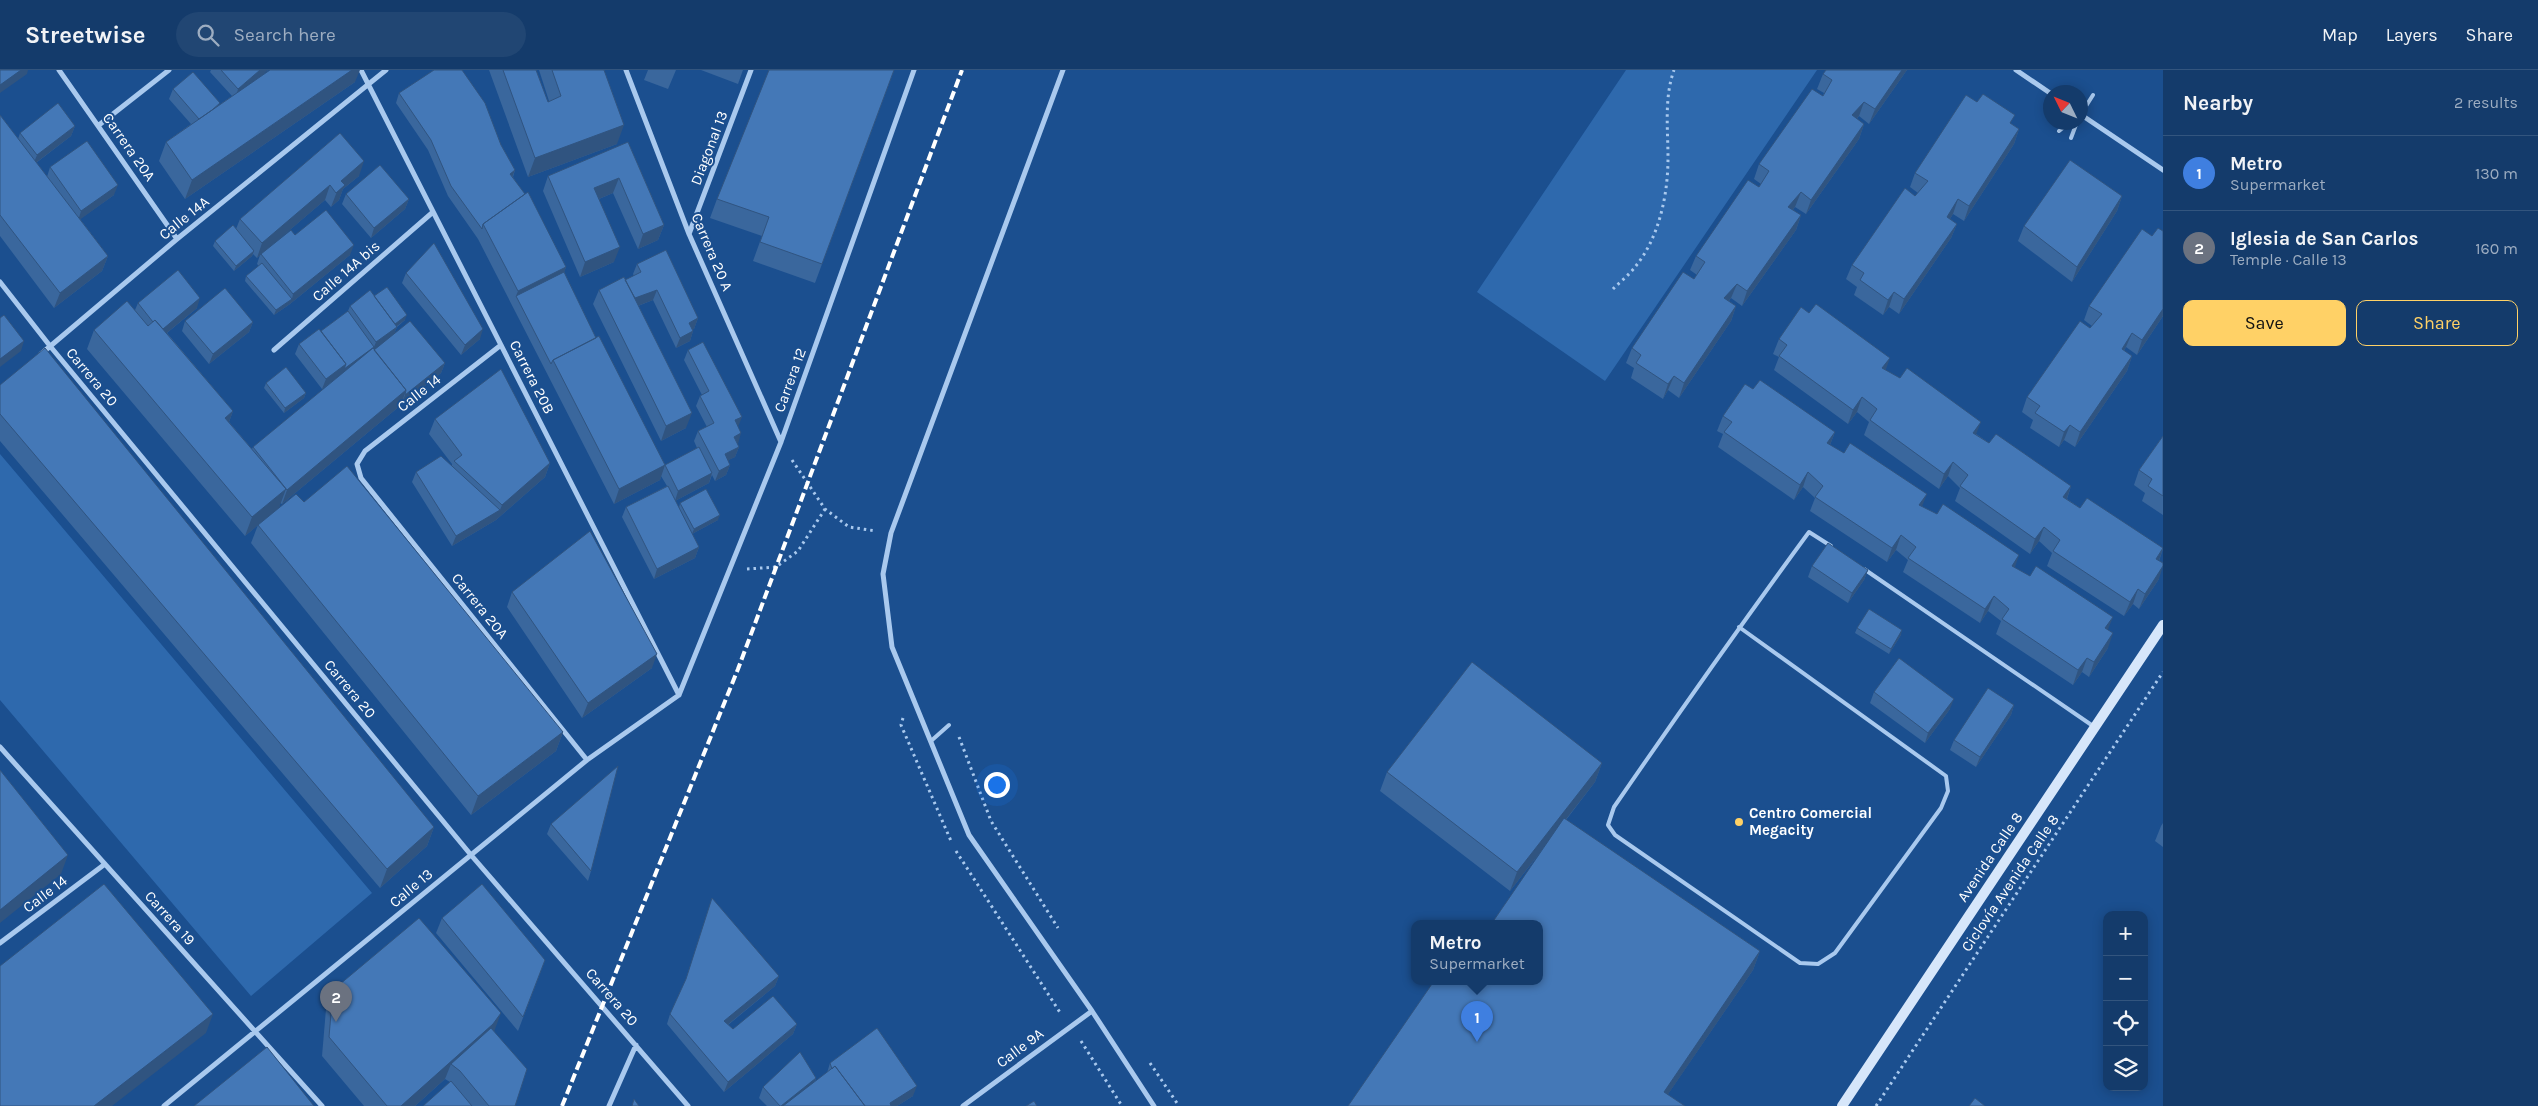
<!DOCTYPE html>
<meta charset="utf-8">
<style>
:root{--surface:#143b6b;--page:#214673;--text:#f1f3f6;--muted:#9dadc1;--line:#33557e;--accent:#ffd166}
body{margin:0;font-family:Karla,sans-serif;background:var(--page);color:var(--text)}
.controls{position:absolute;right:15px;bottom:15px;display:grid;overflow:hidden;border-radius:10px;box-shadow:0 2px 12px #0003}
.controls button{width:45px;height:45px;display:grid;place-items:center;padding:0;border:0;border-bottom:1px solid var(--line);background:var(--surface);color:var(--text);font:25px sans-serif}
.compass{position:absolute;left:2043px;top:15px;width:45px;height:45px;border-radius:50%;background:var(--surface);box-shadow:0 2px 12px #0003;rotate:313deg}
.you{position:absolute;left:996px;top:714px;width:18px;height:18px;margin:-12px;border:4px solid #fff;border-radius:50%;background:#1a73e8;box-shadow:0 0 0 8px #1a73e833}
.badge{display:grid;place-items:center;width:32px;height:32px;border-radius:50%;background:var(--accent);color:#fff;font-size:16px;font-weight:700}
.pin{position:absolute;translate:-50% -41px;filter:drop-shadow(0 1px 2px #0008)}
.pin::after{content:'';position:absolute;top:26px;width:18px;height:15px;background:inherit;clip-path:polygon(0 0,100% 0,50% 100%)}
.popup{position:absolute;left:1411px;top:850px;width:132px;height:65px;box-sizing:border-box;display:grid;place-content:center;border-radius:10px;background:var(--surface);filter:drop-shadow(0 1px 4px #0005);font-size:16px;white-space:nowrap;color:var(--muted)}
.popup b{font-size:19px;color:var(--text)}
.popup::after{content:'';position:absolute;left:50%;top:100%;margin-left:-10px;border:10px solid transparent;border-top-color:var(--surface)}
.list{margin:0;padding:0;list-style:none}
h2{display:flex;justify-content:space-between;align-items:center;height:65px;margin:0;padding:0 20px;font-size:21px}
h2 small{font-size:16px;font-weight:400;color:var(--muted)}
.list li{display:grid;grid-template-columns:32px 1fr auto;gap:15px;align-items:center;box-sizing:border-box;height:75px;padding:0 20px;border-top:1px solid var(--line)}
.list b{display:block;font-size:19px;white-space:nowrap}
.list p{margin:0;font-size:16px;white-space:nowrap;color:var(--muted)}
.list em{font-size:16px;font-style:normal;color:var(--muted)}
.actions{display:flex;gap:10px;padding:15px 20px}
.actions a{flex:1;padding:11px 0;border:1px solid var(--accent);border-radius:10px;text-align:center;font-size:18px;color:var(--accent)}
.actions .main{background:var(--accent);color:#111}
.icon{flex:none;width:28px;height:28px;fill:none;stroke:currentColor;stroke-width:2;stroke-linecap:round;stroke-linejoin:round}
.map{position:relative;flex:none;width:2163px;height:1036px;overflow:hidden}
header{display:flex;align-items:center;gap:30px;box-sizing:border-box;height:70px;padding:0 25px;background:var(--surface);border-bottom:1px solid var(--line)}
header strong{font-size:24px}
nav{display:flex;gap:28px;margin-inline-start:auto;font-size:18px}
.search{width:350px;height:45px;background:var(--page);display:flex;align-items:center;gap:12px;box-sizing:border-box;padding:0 18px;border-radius:28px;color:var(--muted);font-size:19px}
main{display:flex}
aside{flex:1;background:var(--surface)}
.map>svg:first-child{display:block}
.green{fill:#2e69ad}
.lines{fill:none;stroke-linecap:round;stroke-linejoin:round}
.path{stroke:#a9c9ee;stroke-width:3;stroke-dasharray:2.5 4;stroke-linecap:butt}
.service{stroke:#a9c9ee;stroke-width:4}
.minor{stroke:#a9c9ee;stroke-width:5}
.secondary{stroke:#d6e6fa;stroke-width:10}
.rail{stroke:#fff;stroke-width:4;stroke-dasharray:9 4;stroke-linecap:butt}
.wall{fill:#3a679d}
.shaded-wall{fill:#305480}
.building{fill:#4478b7;stroke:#305480}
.poi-dot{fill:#ffd166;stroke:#1b4f8f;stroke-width:2}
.labels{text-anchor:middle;stroke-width:4;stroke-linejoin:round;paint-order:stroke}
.street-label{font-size:15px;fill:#fff;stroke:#1b4f8f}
.poi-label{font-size:15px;font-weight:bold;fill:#fff;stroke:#1b4f8f;text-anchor:start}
</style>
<header>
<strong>Streetwise</strong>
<div class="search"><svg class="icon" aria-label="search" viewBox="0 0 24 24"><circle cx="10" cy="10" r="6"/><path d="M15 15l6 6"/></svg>Search here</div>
<nav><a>Map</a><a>Layers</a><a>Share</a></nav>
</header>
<main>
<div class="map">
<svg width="2163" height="1036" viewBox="0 0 2163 1036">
<rect width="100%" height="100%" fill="#1b4f8f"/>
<path class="green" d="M1626,0H1817L1605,311L1477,222Z
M0,384L372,823L251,926L0,630Z"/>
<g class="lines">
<path class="path" d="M1613,219C1620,212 1629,205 1635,197C1659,168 1668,125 1668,88C1668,59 1664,28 1674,0
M792,390L825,439L849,457L876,461
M747,499L776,497L798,481L825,439
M903,648L901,655L951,771
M959,667L991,751L1058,858
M956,781L1061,944
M1081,971L1122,1036
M1150,993L1179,1036
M1876,1036L2163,602"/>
<path class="service" d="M2081,44L2093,25
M2059,61L2070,52
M2071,68L2077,52
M1864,499L2093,656
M1739,557L1946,706L1948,721L1941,738L1835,883L1818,894L1800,893L1615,765L1608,755L1614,737C1678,644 1743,552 1809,462L1831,476
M931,671L949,655"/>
<path class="minor" d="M59,0L177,169
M361,0L679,625
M626,0L689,164L781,372
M1063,0L891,463L883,504L892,577L969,765L1092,941L1154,1036
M2016,0L2050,23
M2080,44L2163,100
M99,55L169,0
M689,164L751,0
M0,212L50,276L471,785L688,1036
M501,275L365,381L357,394L361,408L587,690
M274,280L433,142
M41,284L177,169L386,0
M679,625L781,372L914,0
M0,677L322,1036
M0,873L105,794
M164,1036L587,690L679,625
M609,1036L636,975
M963,1036L1092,941"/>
<path class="secondary" d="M1842,1036L2163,555"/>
<path class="rail" d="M562,1036L738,599L962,0"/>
</g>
<path class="wall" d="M211,0H268L259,7L355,12L185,129L159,91L166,72L191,54L169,29L173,19L219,35L232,26L210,2Z
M489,0H536L548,32L549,31L539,0H604L617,74L528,107Z
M648,0H676L668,19L644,10Z
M701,0H743L738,14Z
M894,0L815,213L753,191L762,166L710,148L717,129Z
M1907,0L1869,54L1859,46L1857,49L1864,54L1859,69L1806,144L1795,137L1793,140L1801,145L1796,160L1742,236L1731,228L1729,231L1736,236L1731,251L1679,328L1668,320L1663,329L1631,308L1634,298L1626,293L1632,278L1694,209L1697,205L1690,200L1696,186L1759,117L1761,114L1754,109L1759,94L1823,26L1824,23L1817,19L1823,4Z
M399,23L501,75L515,100L513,107L566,197L564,202L596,268L665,395L697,378L694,371L698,361L707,357L696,336L700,326L702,325L684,290L688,280L738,357L737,374L739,377L735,387L728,390L730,395L726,405L715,411L712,405L709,413L675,431L679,438L680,433L718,450L692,464L699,477L695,488L654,509L622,447L626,437L667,416L661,406L660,410L614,434L478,169L448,126L428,80L396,33Z
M0,45L18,69L20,63L75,56L71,66L36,93L47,107L50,97L114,125L80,149L108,186L102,201L54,238L0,166Z
M2012,54L2019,59L2014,74L1964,151L1953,144L1950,149L1957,154L1951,168L1899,244L1889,237L1883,245L1854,225L1857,217L1846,209L1852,195L1918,123L1910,117L1915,103Z
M340,63L359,106L343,119L339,130L331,137L325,130L272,175L295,165L350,185L290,234L274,245L245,211L246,206L259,196L257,194L260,185L257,188L253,184L252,186L234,201L213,176L215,171L236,159L240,149Z
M628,72L664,155L658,170L638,179L613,123L599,129L614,192L580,207L543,121L548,106Z
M346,124L409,129L405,139L371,168L342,134Z
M2122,126L2117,141L2072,212L2018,171L2024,156Z
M637,194L698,248L694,259H693V261L690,271L676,278L653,230L638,236L686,358L661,371L593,234L599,220L625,210L634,206L633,204Z
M406,203L480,269L461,285L402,213Z
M374,226L405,250L397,257L394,264L445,293L441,303L401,335L282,434L280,433L279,438L304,432L563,662L556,681L471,745L251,473L258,455L245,466L87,279L94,260L135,240L138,233L197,238L167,263L233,341L229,352L252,379L253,377L332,312L322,319L295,284L299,274L321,261L348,241L350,236Z
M2089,236L2163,246L2137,285L2126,277L2124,281L2132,286L2127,301L2075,377L2064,370L2059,377L2030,358L2033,350L2022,342L2027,327L2092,256L2084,250Z
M185,251L253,252L249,262L209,294L182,261Z
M1779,269L1885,300L1989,373L2071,416L2067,429L2080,438L2163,479L2159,491V509L2139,539L2133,534L2124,546L2047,496L2052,483L2039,471L2030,484L1955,431L1960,418L1948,406L1939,419L1864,365L1869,352L1857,342L1848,354L1774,300L1779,287L1773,284Z
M266,313L306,323L304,328L284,343L264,318Z
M0,315L434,757L427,776L380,818L0,371Z
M1753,319L1835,362L1830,375L2108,560V578L2089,607L2082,602L2073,615L1996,564L2001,551L1988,541L1980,553L1903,502L1908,490L1896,480L1887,492L1810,441L1815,428L1803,417L1794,430L1718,377L1723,364L1717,361L1723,346Z
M435,349L550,393L545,407L496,450L452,476L412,412L416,402L452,396V394L429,364Z
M2163,366V445L2142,431L2145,423L2134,415L2139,400Z
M1812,496L1868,500L1864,510L1848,533L1808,507Z
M512,522L652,598L582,648L507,537Z
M1857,558L1901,565L1889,584L1855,563Z
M1874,622L1950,639L1925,673L1870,633Z
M2014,635L2011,645L1976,697L1950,680L1954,670Z
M1602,693L1595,712L1566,750L1760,881L1753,900L1668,1024L1348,1036L1540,911L1539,784L1510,821L1380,721L1387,702Z
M2163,753V777L2155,771L2161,756Z
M551,754L591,801L588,811L547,764Z
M442,848L545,890L518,961L436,863Z
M779,906L775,916L728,955L733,959L797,954L793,964L724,1022L667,954L670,944Z
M333,920L494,961L515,1036H423L450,1012L445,1009L415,1036H364L322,986L326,939Z
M830,993L913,1026L897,1036H767L759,1028L763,1017L816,1008L815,1012L827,1003Z"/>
<path class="shaded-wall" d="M21,0H28L27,4L0,23V15Z
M260,0H268L235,30L238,19Z
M352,0H360L355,12L185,129L192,110Z
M1902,0H1907L1869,54L1875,39Z
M1864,32L1859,46L1846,60L1852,45Z
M1864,54L1859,69L1806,144L1811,130Z
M624,55L617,74L528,107L535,88Z
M75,56L71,66L33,95L37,85Z
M2019,59L2014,74L1964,151L1969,136Z
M364,91L359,106L343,119L339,130L331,137L341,111Z
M515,100L511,110L510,104Z
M619,108L613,123L589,133L594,118Z
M118,115L114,125L78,151L81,141Z
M330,115L325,130L257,188L262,173Z
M1801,122L1795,137L1783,152L1788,137Z
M2122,126L2117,141L2072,212L2077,197Z
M409,129L405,139L371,168L374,158Z
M1958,129L1953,144L1942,162L1947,147Z
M1801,145L1796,160L1742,236L1747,221Z
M1957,154L1951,168L1899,244L1904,229Z
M664,155L658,170L638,179L643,164Z
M354,175L350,185L290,234L274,245L276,240L292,229L293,224Z
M620,177L614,192L580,207L585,192Z
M254,181L252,186L234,201L236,196Z
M108,186L102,201L54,238L60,223Z
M566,197L561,212L516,226L518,221Z
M1737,214L1731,228L1718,243L1724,228Z
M657,220L653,230L627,240L631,229Z
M1894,222L1889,237L1883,245L1888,230Z
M200,228L197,238L157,271L160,261Z
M1736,236L1731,251L1679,328L1684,313Z
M2163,239V246L2137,285L2142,270Z
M407,245L405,250L389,262L391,257Z
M698,248L694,259L686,263L689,253Z
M253,252L249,262L209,294L213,284Z
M397,257L393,267L372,282L376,272Z
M483,259L480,269L461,285L465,275Z
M693,261L690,271L676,278L680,268Z
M2132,263L2126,277L2117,294L2122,279Z
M24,271L21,281L0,297V289Z
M374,277L372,282L322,319L326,309L346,294Z
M2132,286L2127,301L2075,377L2080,362Z
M1890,288L1885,302L1882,298Z
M445,293L441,303L401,335L405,325Z
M1674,306L1668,320L1663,329L1668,314Z
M406,320L401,335L282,434L287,420Z
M306,323L304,328L284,343L285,338Z
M1862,327L1857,342L1848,354L1853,340Z
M233,341L226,360L225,348Z
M692,343L686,358L661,371L666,356Z
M742,347L738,357L735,350Z
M1981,352L1975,367L1973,363Z
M2070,355L2064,370L2059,377L2064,362Z
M1835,362L1829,377L1827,373Z
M741,363L738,374L734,367Z
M739,377L735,387L721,394L725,384Z
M1953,392L1948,406L1939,419L1944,404Z
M550,393L545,407L496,450L452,476L456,466L500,440L502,435Z
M665,395L660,410L614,434L619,419Z
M730,395L726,405L715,411L719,401Z
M1808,402L1803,417L1794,430L1800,415Z
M712,403L709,413L675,431L678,421Z
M2071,416L2066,431L2063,427Z
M286,419L279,438L245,466L252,447Z
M1927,424L1921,439L1919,435Z
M720,445L718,450L692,464L694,459Z
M2044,457L2039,471L2030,484L2035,469Z
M1901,465L1896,480L1887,492L1892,478Z
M699,477L695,488L654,509L657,499Z
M2163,479L2158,493L2156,489Z
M2019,485L2014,500L2012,496Z
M2163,496L2159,509L2139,539L2145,524Z
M1868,500L1864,510L1848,533L1852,523Z
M2138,519L2133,534L2124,546L2130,532Z
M1994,526L1988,541L1980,553L1985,539Z
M2113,547L2107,562L2105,558Z
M1902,560L1901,565L1889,584L1891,579Z
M2113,563L2108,578L2089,607L2094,592Z
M657,584L652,598L582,648L588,633Z
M2087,588L2082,602L2073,615L2078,600Z
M1954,629L1950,639L1925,673L1928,663Z
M2014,635L2011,645L1976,697L1980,687Z
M563,662L556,681L471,745L478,726Z
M1602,693L1595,712L1510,821L1517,802Z
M434,757L427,776L380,818L387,799Z
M68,785L61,804L0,853V840Z
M1760,881L1753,900L1660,1036L1664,1022Z
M779,906L775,916L720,961L724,951Z
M501,943L494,962L451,994L445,1009L415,1036H401Z
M213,944L206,963L112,1036H94Z
M797,954L793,964L724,1022L728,1012Z
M816,1008L812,1018L790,1036H781Z
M917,1016L913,1026L897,1036H889L890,1033Z"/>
<path class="building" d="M0,0H21L0,15Z
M221,0H260L238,19Z
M270,0H352L192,110L166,72Z
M434,0H462L485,33L501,75L515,100L510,104L525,124L483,154L482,159L451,116L431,70L399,23Z
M503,0H536L548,32L561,26L552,0H604L624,55L535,88Z
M769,0H894L822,194L760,172L769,147L717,129Z
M1826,0H1902L1875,39L1864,32L1852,45L1864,54L1811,130L1801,122L1788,137L1801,145L1747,221L1737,214L1724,228L1736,236L1684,313L1674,306L1668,314L1636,293L1641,285L1632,278L1683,202L1694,209L1705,192L1696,186L1748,110L1759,117L1769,101L1759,94L1812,19L1823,26L1832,10L1823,4Z
M193,2L220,33L212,40L199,49L173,19Z
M1983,24L2015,45L2010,53L2019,59L1969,136L1958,129L1947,147L1957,154L1904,229L1894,222L1888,230L1860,210L1864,203L1852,195L1905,118L1915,126L1928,111L1915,103L1966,25L1977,32Z
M58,33L75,56L37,85L20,63Z
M0,45L108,186L60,223L0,145Z
M340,63L364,91L341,111L345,115L336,123L330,115L262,173L240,149Z
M87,71L118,115L81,141L50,97Z
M628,72L664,155L643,164L619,108L594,118L620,177L585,192L548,106Z
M2070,90L2122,126L2077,197L2024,156Z
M380,95L409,129L374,158L346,124Z
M528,122L566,197L518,221L483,154Z
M326,140L354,175L293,224L261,184L291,160L295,165Z
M233,155L254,181L236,196L215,171Z
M2158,158L2163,161V239L2142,270L2132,263L2122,279L2132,286L2080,362L2070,355L2064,362L2035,343L2040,336L2027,327L2080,251L2090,258L2102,244L2089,236L2142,159L2152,166Z
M434,173L483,259L465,275L406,203Z
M666,180L698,248L689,253L693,261L680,268L657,220L635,228L625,210L641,202L637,194Z
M262,193L292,229L276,240L246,206Z
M178,200L200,228L163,259L155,250L153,252L138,233Z
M564,202L596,268L553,290L551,294L516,226Z
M624,207L692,343L666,356L599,220Z
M387,217L407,245L395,254L374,226Z
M225,218L253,252L213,284L185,251Z
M370,220L397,257L376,272L350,236Z
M127,231L148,256L155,250L233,341L225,348L286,419L252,447L94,260Z
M1816,234L1890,288L1882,298L1900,308L1907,298L1981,352L1973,363L1989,373L1996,364L2071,416L2063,427L2080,438L2087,428L2163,478L2156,489L2163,493V496L2145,524L2138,519L2130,532L2053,481L2060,470L2044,457L2035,469L1960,416L1968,405L1953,392L1944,404L1870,350L1877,339L1862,327L1853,340L1779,286L1787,275L1779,269L1801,237L1809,243Z
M348,241L374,277L344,299L346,294L321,261Z
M4,245L24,271L0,289V248Z
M410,251L445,293L405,325L406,320L374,280Z
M319,259L346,294L326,309L299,274Z
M599,266L665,395L619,419L553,290Z
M703,272L742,347L735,350L741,363L734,367L739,377L725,384L730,395L719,401L698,361L714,353L700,326L709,321L688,280Z
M45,278L434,757L387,799L0,344V315Z
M373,278L406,320L287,420L253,377Z
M286,297L306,323L285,338L266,313Z
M501,299L550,393L502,435L454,391L462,385L435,349Z
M1760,310L1835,362L1827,373L1844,383L1850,373L1927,424L1919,435L1937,444L1943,434L2019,485L2012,496L2030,506L2036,496L2113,547L2105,558L2113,563L2094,592L2087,588L2078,600L2002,549L2009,539L1994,526L1985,539L1908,488L1916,477L1901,465L1892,478L1815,427L1823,416L1808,402L1800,415L1724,362L1732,352L1723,346L1745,314L1753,319Z
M2163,366V426L2148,416L2152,409L2139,400Z
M699,377L712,403L678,421L665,395Z
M441,386L500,440L456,466L416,402Z
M347,396L563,662L478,726L258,455L296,424L304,432Z
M668,416L699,477L657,499L626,437Z
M706,419L720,445L694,459L680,433Z
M590,461L657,584L588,633L512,522Z
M1828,473L1868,500L1852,523L1812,496Z
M1869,539L1902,560L1891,579L1857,558Z
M1899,588L1954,629L1928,663L1874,622Z
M1472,592L1602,693L1517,802L1387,702Z
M1988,618L2014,635L1980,687L1954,670Z
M618,696L591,801L551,754Z
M0,700L68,785L0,840Z
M1564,748L1760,881L1664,1022L1685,1036H1348L1434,911H1540V853H1492Z
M104,814L213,944L94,1036H0V896Z
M482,814L545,890L523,947L442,848Z
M712,828L779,906L724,951L733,959L773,926L797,954L728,1012L670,944L686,909Z
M419,848L501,943L493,954L401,1036H387L329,967L333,920Z
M491,958L527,999L515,1036H489L460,1001L451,994Z
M877,958L917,1016L890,1033L891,1036H865L835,996L832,999L830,993Z
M267,977L314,1036H194Z
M800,982L816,1008L781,1036H780L763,1017Z
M835,996L865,1036H783Z
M451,1011L472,1036H423Z
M1975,1028L1985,1036H1969Z
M634,1029L639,1036H632Z
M1034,1031L1037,1036H1026Z"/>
<circle class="poi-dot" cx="1739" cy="752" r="5"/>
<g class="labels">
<g class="street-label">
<text transform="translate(129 77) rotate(55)" y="5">Carrera 20A</text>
<text transform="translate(709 78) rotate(-69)" y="5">Diagonal 13</text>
<text transform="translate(184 148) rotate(-39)" y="5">Calle 14A</text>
<text transform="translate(712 182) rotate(67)" y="5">Carrera 20 A</text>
<text transform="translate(346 201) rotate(-41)" y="5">Calle 14A bis</text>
<text transform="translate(92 307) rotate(50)" y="5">Carrera 20</text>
<text transform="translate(532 307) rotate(63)" y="5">Carrera 20B</text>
<text transform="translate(790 310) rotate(-70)" y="5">Carrera 12</text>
<text transform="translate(419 323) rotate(-38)" y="5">Calle 14</text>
<text transform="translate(480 536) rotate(51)" y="5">Carrera 20A</text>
<text transform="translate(350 619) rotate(50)" y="5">Carrera 20</text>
<text transform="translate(1990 787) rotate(-56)" y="5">Avenida Calle 8</text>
<text transform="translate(2010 813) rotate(-56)" y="5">Ciclovía Avenida Calle 8</text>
<text transform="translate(411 818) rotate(-40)" y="5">Calle 13</text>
<text transform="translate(45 824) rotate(-37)" y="5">Calle 14</text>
<text transform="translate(170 848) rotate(48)" y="5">Carrera 19</text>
<text transform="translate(612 927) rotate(49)" y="5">Carrera 20</text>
<text transform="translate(1020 978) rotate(-37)" y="5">Calle 9A</text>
</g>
<g class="poi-label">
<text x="1749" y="748">Centro Comercial<tspan x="1749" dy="17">Megacity</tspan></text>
</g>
</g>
</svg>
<div class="controls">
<button>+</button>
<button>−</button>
<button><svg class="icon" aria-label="locate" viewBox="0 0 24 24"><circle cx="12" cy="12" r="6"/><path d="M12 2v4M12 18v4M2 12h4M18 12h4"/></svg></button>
<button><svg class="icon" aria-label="layers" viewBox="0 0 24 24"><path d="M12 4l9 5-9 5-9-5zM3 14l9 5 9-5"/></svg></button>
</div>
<svg class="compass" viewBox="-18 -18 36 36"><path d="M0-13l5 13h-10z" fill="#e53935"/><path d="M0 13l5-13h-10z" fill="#9dadc1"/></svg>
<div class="you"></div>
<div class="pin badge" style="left:1477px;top:972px;background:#3f7fe0">1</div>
<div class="popup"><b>Metro</b>Supermarket</div>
<div class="pin badge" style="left:336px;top:952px;background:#6b7280">2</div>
</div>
<aside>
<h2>Nearby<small>2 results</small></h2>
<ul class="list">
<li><span class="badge" style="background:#3f7fe0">1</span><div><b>Metro</b><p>Supermarket</p></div><em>130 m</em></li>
<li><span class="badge" style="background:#6b7280">2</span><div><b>Iglesia de San Carlos</b><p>Temple · Calle 13</p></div><em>160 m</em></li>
</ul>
<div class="actions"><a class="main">Save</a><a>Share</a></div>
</aside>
</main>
